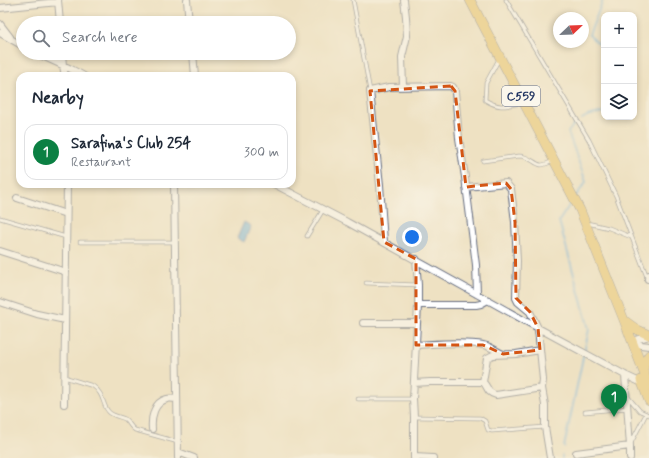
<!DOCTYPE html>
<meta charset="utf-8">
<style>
:root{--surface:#fff;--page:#f2f2f3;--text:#1f2937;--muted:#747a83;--line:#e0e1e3;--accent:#0b8043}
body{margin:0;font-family:Mynerve,sans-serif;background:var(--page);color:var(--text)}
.controls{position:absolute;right:12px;top:12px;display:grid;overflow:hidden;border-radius:8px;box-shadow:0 2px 6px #0003}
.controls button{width:36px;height:36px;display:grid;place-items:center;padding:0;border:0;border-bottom:1px solid var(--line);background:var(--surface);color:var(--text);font:20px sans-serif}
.compass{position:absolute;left:553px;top:12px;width:36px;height:36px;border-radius:50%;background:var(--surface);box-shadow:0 2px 6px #0003;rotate:67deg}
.you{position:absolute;left:412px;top:237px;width:14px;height:14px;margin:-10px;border:3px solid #fff;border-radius:50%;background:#1a73e8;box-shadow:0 0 0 6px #1a73e833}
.badge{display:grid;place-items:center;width:26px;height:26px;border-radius:50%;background:var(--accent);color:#fff;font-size:13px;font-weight:700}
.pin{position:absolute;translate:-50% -33px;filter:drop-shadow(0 1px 2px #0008)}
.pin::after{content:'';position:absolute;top:21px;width:14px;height:12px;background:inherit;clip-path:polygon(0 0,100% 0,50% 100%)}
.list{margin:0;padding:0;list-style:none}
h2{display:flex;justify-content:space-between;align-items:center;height:52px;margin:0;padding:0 16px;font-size:17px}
h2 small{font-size:13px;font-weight:400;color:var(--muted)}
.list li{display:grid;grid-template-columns:26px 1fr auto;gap:12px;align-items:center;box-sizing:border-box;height:56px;margin:0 8px 8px;padding:0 8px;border:1px solid var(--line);border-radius:12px}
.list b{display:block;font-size:15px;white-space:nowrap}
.list p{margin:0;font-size:13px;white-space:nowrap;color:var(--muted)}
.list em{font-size:13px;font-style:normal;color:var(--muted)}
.icon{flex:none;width:22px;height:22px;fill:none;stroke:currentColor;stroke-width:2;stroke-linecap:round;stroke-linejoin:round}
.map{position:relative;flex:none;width:649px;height:458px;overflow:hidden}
.search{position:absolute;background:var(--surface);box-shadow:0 2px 6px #0003;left:16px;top:16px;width:280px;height:44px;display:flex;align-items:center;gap:10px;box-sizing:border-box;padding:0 14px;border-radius:22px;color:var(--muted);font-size:15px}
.panel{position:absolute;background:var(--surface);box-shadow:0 2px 6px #0003;left:16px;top:72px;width:280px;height:116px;border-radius:12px}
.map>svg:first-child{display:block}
.water{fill:#68aede;stroke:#426e9e}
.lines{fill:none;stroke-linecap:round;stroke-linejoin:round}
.stream{stroke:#68aede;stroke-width:2}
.lane-casing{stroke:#656d81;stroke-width:4.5}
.street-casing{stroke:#656d81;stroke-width:8}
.primary-casing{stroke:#656d81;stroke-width:10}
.lane{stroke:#fff;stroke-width:3}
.street{stroke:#fff;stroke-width:6}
.primary{stroke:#ecc569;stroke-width:9}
.marked{fill:none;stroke:#d45514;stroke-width:3;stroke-dasharray:8 5;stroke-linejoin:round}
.labels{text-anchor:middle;stroke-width:3;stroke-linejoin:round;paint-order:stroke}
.shield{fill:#fbf7ec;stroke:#5e6b89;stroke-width:1}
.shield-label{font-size:12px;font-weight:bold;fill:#1b2f5e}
</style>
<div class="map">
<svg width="649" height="458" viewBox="0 0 649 458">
<rect width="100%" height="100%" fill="#fbf7ec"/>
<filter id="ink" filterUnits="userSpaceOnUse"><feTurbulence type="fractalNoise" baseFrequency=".025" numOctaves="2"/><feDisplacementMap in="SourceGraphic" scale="8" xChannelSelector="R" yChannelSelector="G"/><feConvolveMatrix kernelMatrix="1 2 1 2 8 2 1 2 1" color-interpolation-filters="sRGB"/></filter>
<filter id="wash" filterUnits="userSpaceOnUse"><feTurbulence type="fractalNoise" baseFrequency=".012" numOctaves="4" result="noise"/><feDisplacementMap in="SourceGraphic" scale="16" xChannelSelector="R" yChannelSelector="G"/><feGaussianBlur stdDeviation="0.9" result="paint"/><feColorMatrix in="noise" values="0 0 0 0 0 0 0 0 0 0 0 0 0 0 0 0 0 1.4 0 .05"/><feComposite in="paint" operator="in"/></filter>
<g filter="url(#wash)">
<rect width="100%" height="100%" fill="#eee1c2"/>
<path class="water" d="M244,222L251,226L244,242L237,238Z"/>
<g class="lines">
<path class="stream" d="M603,0L589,35L604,49
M582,119L587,116L604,112
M575,123L568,132L586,182L576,196
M564,447L589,329L559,221L572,201
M562,458V456"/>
</g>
</g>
<g filter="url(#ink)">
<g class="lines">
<g class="lane-casing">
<path id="lane" d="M353,0L370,91
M506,0L589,140L616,196L647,277
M499,59L486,83L485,100C500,109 506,106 522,103
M483,161L519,156C530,156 534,164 541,165C545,165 550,162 554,161
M0,218L66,237
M587,223L609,228L631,237
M307,236L323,210
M80,242H175
M366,283L418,285
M64,377L93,386C105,394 102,407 110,413C114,416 120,417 125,419C129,422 130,427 135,430L178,442
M628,397L640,411L649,415
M358,399H412
M585,412L628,408
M415,417L480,418L485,421L488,430L492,431L545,427
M631,443L646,414"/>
</g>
<g class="street-casing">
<path id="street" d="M58,0L60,23
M187,0L189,23
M0,8L58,2
M0,24L10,37
M0,33L23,46
M36,53L71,69L84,76
M62,53L63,66L65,76
M193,53L195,76
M403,87L402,57L407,36L406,17L404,0
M174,184L178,458
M274,184L347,222L538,328L625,375L644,384
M17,198L66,214
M384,242L380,185L370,91L389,87L451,86L453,87L455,91L459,138L465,177L476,265L477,294
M0,251L66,272
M648,279L649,275
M0,302L37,314L65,320
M418,305H476L481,304L488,300
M363,323H417
M632,341L649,336
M633,344L649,346
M416,345C436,344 464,341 483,345C490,346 496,351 503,354
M625,375L630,446V458
M483,382L487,358L493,355L516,354L540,350
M414,383L430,382H483C489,388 486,392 496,395L542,388L543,380L538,328L530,312L518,302L516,298L517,261L515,222L511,189L506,183L466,187
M542,388L545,405V427L550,458
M64,404L67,184
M152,429C151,417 154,402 167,399C170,398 174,399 177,399
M178,452L194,458
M576,453L630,446
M414,457L433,458
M414,458V417L413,399L418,305V285L416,259"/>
</g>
<g class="primary-casing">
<path id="primary" d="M470,0L580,210L624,320L649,386
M625,321L636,329L649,335
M643,369L646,360L649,355
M641,380L649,401"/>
</g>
<use href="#lane" class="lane"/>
<use href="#street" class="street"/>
<use href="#primary" class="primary"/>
</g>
</g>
<path d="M0 0H649V458H0ZM451,86L455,91L466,187L506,183L511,189L515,222L516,298L530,312L538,328L540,350L503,354L483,345H416V259L384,242L370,91Z" fill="#eee1c2" fill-opacity=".55" fill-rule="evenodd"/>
<path class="marked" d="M451,86L455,91L466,187L506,183L511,189L515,222L516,298L530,312L538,328L540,350L503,354L483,345H416V259L384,242L370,91Z"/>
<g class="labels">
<rect class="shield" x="502" y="86" width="38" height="20" rx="3"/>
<g class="shield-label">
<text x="521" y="100">C559</text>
</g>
</g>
</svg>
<div class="controls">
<button>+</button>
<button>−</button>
<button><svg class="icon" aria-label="layers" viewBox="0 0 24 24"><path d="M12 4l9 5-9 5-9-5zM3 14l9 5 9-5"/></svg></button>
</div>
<svg class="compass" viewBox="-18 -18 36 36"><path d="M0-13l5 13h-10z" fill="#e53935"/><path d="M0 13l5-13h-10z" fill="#747a83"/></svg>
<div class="you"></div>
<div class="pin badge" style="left:614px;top:417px">1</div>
<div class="search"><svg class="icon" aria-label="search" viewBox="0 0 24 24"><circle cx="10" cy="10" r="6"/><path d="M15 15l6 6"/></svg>Search here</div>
<section class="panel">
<h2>Nearby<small></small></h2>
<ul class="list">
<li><span class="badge">1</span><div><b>Sarafina's Club 254</b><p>Restaurant</p></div><em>300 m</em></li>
</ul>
</section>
</div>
